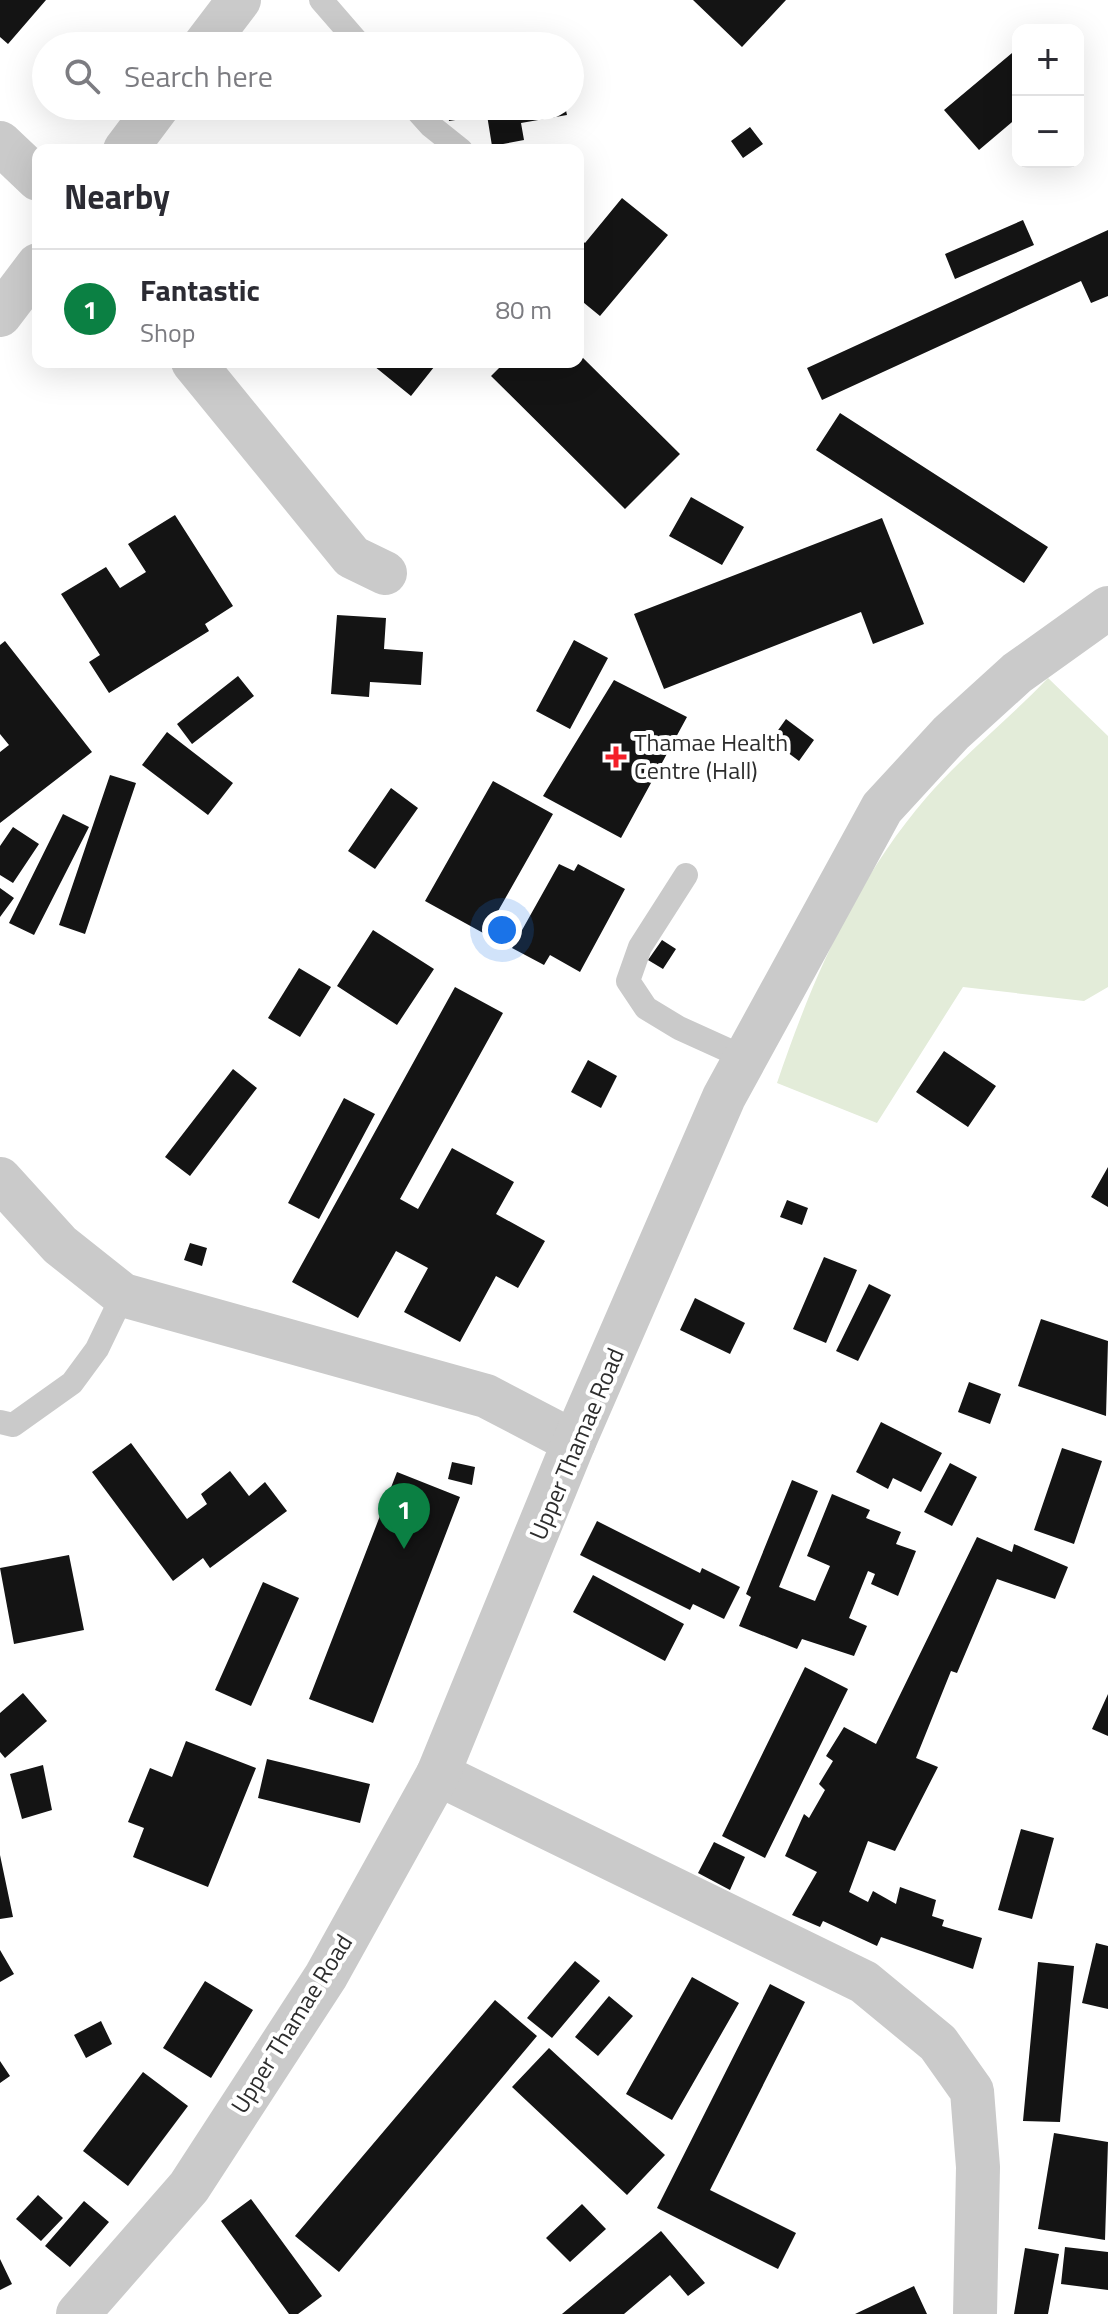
<!DOCTYPE html>
<meta charset="utf-8">
<style>
:root{--surface:#fff;--page:#f7f7f7;--text:#2b2b33;--muted:#7c7c81;--line:#e1e1e2;--accent:#0b8043}
body{margin:0;font-family:"Titillium Web",sans-serif;background:var(--page);color:var(--text)}
.controls{position:absolute;right:24px;top:24px;display:grid;overflow:hidden;border-radius:16px;box-shadow:0 8px 32px #0002}
.controls button{width:72px;height:72px;display:grid;place-items:center;padding:0;border:0;border-bottom:2px solid var(--line);background:var(--surface);color:var(--text);font:40px sans-serif}
.you{position:absolute;left:502px;top:930px;width:28px;height:28px;margin:-20px;border:6px solid #fff;border-radius:50%;background:#1a73e8;box-shadow:0 0 0 12px #1a73e833}
.badge{display:grid;place-items:center;width:52px;height:52px;border-radius:50%;background:var(--accent);color:#fff;font-size:26px;font-weight:700}
.pin{position:absolute;translate:-50% -66px;filter:drop-shadow(0 2px 4px #0008)}
.pin::after{content:'';position:absolute;top:42px;width:28px;height:24px;background:inherit;clip-path:polygon(0 0,100% 0,50% 100%)}
.list{margin:0;padding:0;list-style:none}
h2{display:flex;justify-content:space-between;align-items:center;height:104px;margin:0;padding:0 32px;font-size:34px}
h2 small{font-size:26px;font-weight:400;color:var(--muted)}
.list li{display:grid;grid-template-columns:52px 1fr auto;gap:24px;align-items:center;box-sizing:border-box;height:120px;padding:0 32px;border-top:2px solid var(--line)}
.list b{display:block;font-size:30px;white-space:nowrap}
.list p{margin:0;font-size:26px;white-space:nowrap;color:var(--muted)}
.list em{font-size:26px;font-style:normal;color:var(--muted)}
.icon{flex:none;width:44px;height:44px;fill:none;stroke:currentColor;stroke-width:2;stroke-linecap:round;stroke-linejoin:round}
.map{position:relative;flex:none;width:1108px;height:2314px;overflow:hidden}
.search{position:absolute;background:var(--surface);box-shadow:0 8px 32px #0002;left:32px;top:32px;width:552px;height:88px;display:flex;align-items:center;gap:20px;box-sizing:border-box;padding:0 28px;border-radius:44px;color:var(--muted);font-size:30px}
.panel{position:absolute;background:var(--surface);box-shadow:0 8px 32px #0002;left:32px;top:144px;width:552px;height:224px;border-radius:16px}
.map>svg:first-child{display:block}
.green{fill:#e3ecd9}
.building{fill:#141414}
.lines{fill:none;stroke-linecap:round;stroke-linejoin:round}
.service{stroke:#cacaca;stroke-width:24}
.minor{stroke:#cacaca;stroke-width:44}
.tertiary{stroke:#cacaca;stroke-width:44}
.poi-dot{fill:#f41f28;stroke:#fff;stroke-width:3}
.labels{text-anchor:middle;stroke-width:8;stroke-linejoin:round;paint-order:stroke}
.poi-label{font-size:24px;fill:#2d2d2d;stroke:#fff;text-anchor:start}
.street-label{font-size:24px;fill:#2d2d2d;stroke:#fff}
</style>
<div class="map">
<svg width="1108" height="2314" viewBox="0 0 1108 2314">
<rect width="100%" height="100%" fill="#fff"/>
<path class="green" d="M1048,678L1108,736V987L1084,1001L963,987L877,1123L777,1083C812,980 854,882 926,798C963,755 1009,719 1048,678Z"/>
<path class="building" d="M0,0H46L8,44L0,37Z
M693,0H786L742,47Z
M1018,48V117L979,150L944,110Z
M447,106H565L567,115L521,123L524,140L492,146L487,115L449,121Z
M750,127L763,144L743,158L731,141Z
M622,198L668,235L600,316L578,298V237L585,243Z
M1023,220L1034,245L955,279L945,254Z
M1108,230V296L1091,303L1081,281L822,400L807,368Z
M578,353L680,454L625,509L491,376L505,362H578Z
M369,362H438L411,396Z
M840,413L1048,547L1024,583L816,450Z
M691,497L744,527L722,565L669,536Z
M175,515L233,606L205,624L209,631L109,693L89,662L100,655L61,594L106,567L120,588L146,572L128,544Z
M882,518L924,624L873,644L861,612L664,689L634,614Z
M337,615L386,618L384,649L423,652L421,685L370,682L369,697L331,694Z
M574,640L608,658L570,729L536,711Z
M5,641L92,752L0,823V752L9,745L0,734V645Z
M238,676L254,696L192,744L177,724Z
M614,680L687,717L621,838L543,796Z
M786,719L814,740L799,761L771,740Z
M167,732L233,783L208,815L142,765Z
M110,775L136,783L85,934L59,925Z
M493,781L553,814L485,934L425,901Z
M391,788L418,808L375,869L348,851Z
M63,814L89,827L34,935L9,923Z
M13,827L39,844L13,883L0,875V846Z
M559,864L574,871L578,864L625,889L580,972L550,955L544,965L512,948Z
M0,888L14,898L0,917Z
M373,930L434,969L397,1025L337,986Z
M662,940L676,949L663,969L648,960Z
M299,968L331,987L300,1037L268,1018Z
M455,987L503,1013L400,1199L418,1209L452,1148L514,1182L496,1214L545,1241L518,1288L496,1276L460,1342L404,1312L428,1268L396,1251L358,1318L292,1282Z
M944,1051L996,1086L968,1127L916,1092Z
M588,1060L617,1076L601,1108L571,1092Z
M233,1069L257,1088L190,1176L165,1157Z
M344,1098L375,1114L319,1219L288,1203Z
M1108,1167V1207L1091,1197Z
M787,1200L808,1208L802,1225L780,1217Z
M190,1243L207,1248L202,1266L184,1260Z
M824,1257L857,1270L826,1343L793,1329Z
M869,1284L891,1295L858,1361L836,1351Z
M695,1298L745,1323L730,1354L680,1330Z
M1041,1319L1108,1341L1106,1416L1018,1386Z
M969,1382L1001,1394L990,1424L958,1412Z
M881,1422L942,1453L921,1492L893,1478L888,1489L856,1472Z
M131,1443L187,1519L207,1504L201,1494L230,1471L249,1496L265,1482L287,1511L210,1568L203,1558L173,1581L92,1472Z
M1062,1448L1102,1461L1074,1544L1034,1530Z
M452,1462L475,1467L472,1485L448,1479Z
M950,1463L977,1477L952,1526L924,1512Z
M397,1472L460,1497L373,1723L309,1699Z
M792,1480L818,1491L779,1587L815,1601L830,1566L807,1556L832,1494L870,1510L866,1518L901,1532L896,1544L916,1551L898,1596L871,1584L875,1574L868,1571L849,1618L867,1626L854,1656L802,1639L797,1649L739,1626L751,1597L746,1594Z
M597,1521L700,1573L702,1568L740,1587L724,1619L693,1604L690,1610L580,1555Z
M977,1537L1012,1552L1014,1544L1068,1567L1055,1599L997,1579L957,1673L951,1671L916,1758L938,1767L895,1851L868,1841L849,1892L868,1902L873,1891L896,1904L900,1887L936,1900L932,1916L944,1920L942,1926L982,1938L973,1969L881,1937L877,1946L823,1921L820,1927L792,1915L817,1872L785,1856L804,1814L809,1818L825,1790L819,1784L833,1761L826,1756L844,1727L876,1744Z
M69,1555L84,1630L14,1644L0,1568Z
M593,1575L684,1624L665,1661L573,1612Z
M263,1582L299,1598L251,1706L215,1690Z
M805,1667L848,1689L765,1858L722,1836Z
M23,1693L47,1721L5,1758L0,1752V1713Z
M1108,1694V1736L1092,1729Z
M186,1741L256,1768L208,1887L133,1857L144,1828L128,1822L150,1768L172,1777Z
M267,1759L370,1784L360,1823L258,1798Z
M43,1765L52,1810L22,1819L10,1774Z
M1021,1829L1054,1838L1032,1919L998,1910Z
M714,1842L745,1857L730,1890L698,1873Z
M0,1855L13,1917L0,1919Z
M1096,1943L1108,1946V2009L1082,2003Z
M0,1950L14,1974L0,1982Z
M575,1961L600,1981L552,2038L527,2018Z
M1038,1962L1074,1966L1060,2122L1023,2121Z
M692,1977L739,2003L672,2120L626,2094Z
M205,1981L253,2010L211,2078L163,2048Z
M770,1984L805,2002L710,2190L796,2233L778,2269L657,2208Z
M609,1996L633,2016L598,2056L575,2037Z
M495,2000L537,2036L339,2272L295,2236Z
M101,2021L112,2044L86,2058L74,2035Z
M549,2048L665,2155L627,2195L512,2087Z
M0,2061L10,2076L0,2083Z
M143,2072L188,2106L128,2186L83,2151Z
M1054,2133L1108,2142L1105,2240L1038,2229Z
M38,2195L63,2218L41,2241L16,2219Z
M251,2199L322,2296L298,2314H289L221,2221Z
M84,2201L109,2222L70,2267L45,2246Z
M582,2204L606,2229L570,2262L546,2238Z
M661,2231L705,2283L688,2296L670,2275L624,2314H562Z
M1065,2247L1108,2252V2290L1061,2284Z
M1025,2248L1059,2254L1048,2314H1014Z
M0,2259L12,2284L0,2290Z
M914,2286L927,2314H855Z"/>
<g class="lines">
<path class="service" d="M321,0L361,46
M413,106L431,126L461,150
M686,875L640,947L628,981L646,1008L679,1028L743,1057
M0,1422L13,1425L72,1383L97,1349L123,1295"/>
<path class="minor" d="M204,46L239,0
M0,143L38,179
M125,150L158,106
M0,315L38,265
M193,362L352,557L385,573
M0,1179L60,1245L123,1295L486,1396L574,1442
M438,1774L864,1982L938,2043L972,2091L978,2167L975,2314"/>
<path class="tertiary" d="M78,2314L189,2187L326,1976L438,1774L574,1442L724,1097L882,808L951,733L1017,673L1108,608"/>
</g>
<path class="poi-dot" d="M612 745h8v8h8v8h-8v8h-8v-8h-8v-8h8z"/>
<g class="labels">
<g class="poi-label">
<text x="634" y="751">Thamae Health<tspan x="634" dy="28">Centre (Hall)</tspan></text>
</g>
<g class="street-label">
<text transform="translate(577 1444) rotate(-67)" y="8">Upper Thamae Road</text>
<text transform="translate(292 2024) rotate(-58)" y="8">Upper Thamae Road</text>
</g>
</g>
</svg>
<div class="controls">
<button>+</button>
<button>−</button>
</div>
<div class="you"></div>
<div class="pin badge" style="left:404px;top:1549px">1</div>
<div class="search"><svg class="icon" aria-label="search" viewBox="0 0 24 24"><circle cx="10" cy="10" r="6"/><path d="M15 15l6 6"/></svg>Search here</div>
<section class="panel">
<h2>Nearby<small></small></h2>
<ul class="list">
<li><span class="badge">1</span><div><b>Fantastic</b><p>Shop</p></div><em>80 m</em></li>
</ul>
</section>
</div>
